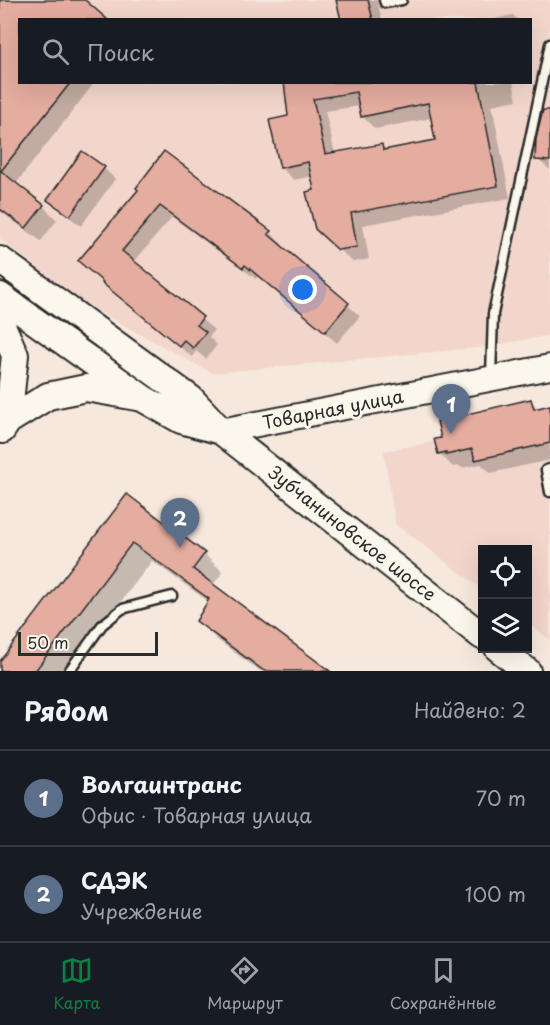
<!DOCTYPE html>
<html lang="ru">
<meta charset="utf-8">
<style>
:root{--surface:#171b24;--page:#242831;--text:#f1f3f6;--muted:#9ea1a6;--line:#363941;--accent:#0b8043}
body{margin:0;font-family:"Playpen Sans",sans-serif;background:var(--page);color:var(--text)}
.controls{position:absolute;right:18px;bottom:18px;display:grid;overflow:hidden;border-radius:0px;box-shadow:0 6px 24px #0002}
.controls button{width:54px;height:54px;display:grid;place-items:center;padding:0;border:0;border-bottom:2px solid var(--line);background:var(--surface);color:var(--text);font:30px sans-serif}
.scale{position:absolute;left:18px;bottom:15px;width:140px;box-sizing:border-box;padding-left:6px;border:3px solid #2b2b2b;border-top:0;font-size:16px;line-height:21px;white-space:nowrap;color:#2b2b2b;-webkit-text-stroke:4px #fbf7ec;paint-order:stroke}
.you{position:absolute;left:303px;top:290px;width:21px;height:21px;margin:-15px;border:4px solid #fff;border-radius:50%;background:#1a73e8;box-shadow:0 0 0 9px #1a73e833}
.badge{display:grid;place-items:center;width:39px;height:39px;border-radius:50%;background:var(--accent);color:#fff;font-size:20px;font-weight:700}
.pin{position:absolute;translate:-50% -50px;filter:drop-shadow(0 2px 3px #0008)}
.pin::after{content:'';position:absolute;top:32px;width:21px;height:18px;background:inherit;clip-path:polygon(0 0,100% 0,50% 100%)}
.list{margin:0;padding:0;list-style:none}
h2{display:flex;justify-content:space-between;align-items:center;height:78px;margin:0;padding:0 24px;font-size:26px}
h2 small{font-size:20px;font-weight:400;color:var(--muted)}
.list li{display:grid;grid-template-columns:39px 1fr auto;gap:18px;align-items:center;box-sizing:border-box;height:96px;padding:0 24px;border-top:2px solid var(--line)}
.list b{display:block;font-size:22px;white-space:nowrap}
.list p{margin:0;font-size:20px;white-space:nowrap;color:var(--muted)}
.list em{font-size:20px;font-style:normal;color:var(--muted)}
.icon{flex:none;width:33px;height:33px;fill:none;stroke:currentColor;stroke-width:2;stroke-linecap:round;stroke-linejoin:round}
.map{position:relative;flex:none;width:550px;height:671px;overflow:hidden}
.search{position:absolute;background:var(--surface);box-shadow:0 6px 24px #0002;left:18px;right:18px;top:18px;height:66px;display:flex;align-items:center;gap:15px;box-sizing:border-box;padding:0 21px;border-radius:0px;color:var(--muted);font-size:22px}
.sheet{height:270px;background:var(--surface)}
nav{display:flex;justify-content:space-around;align-items:center;box-sizing:border-box;height:84px;border-top:2px solid var(--line);background:var(--surface);font-size:16px;color:var(--muted)}
nav a{display:grid;justify-items:center;gap:3px}
nav .on{color:var(--accent)}
.map>svg:first-child{display:block}
.built{fill:#f2d6cb;fill-rule:evenodd}
.shadow{fill:#0003;fill-rule:evenodd}
.building{fill:#e5aca0;stroke:#2b2b2b;stroke-width:1.5;fill-rule:evenodd}
.lines{fill:none;stroke-linecap:round;stroke-linejoin:round}
.lane-casing{stroke:#2b2b2b;stroke-width:13}
.secondary-casing{stroke:#2b2b2b;stroke-width:28}
.primary-casing{stroke:#2b2b2b;stroke-width:30}
.lane{stroke:#fbf7ec;stroke-width:8}
.secondary{stroke:#fbf7ec;stroke-width:24}
.primary{stroke:#fbf7ec;stroke-width:26}
.labels{text-anchor:middle;stroke-width:6;stroke-linejoin:round;paint-order:stroke}
.street-label{font-size:18px;fill:#2b2b2b;stroke:#fbf7ec}
</style>
<div class="map">
<svg width="550" height="671" viewBox="0 0 550 671">
<rect width="100%" height="100%" fill="#f7e8dd"/>
<filter id="ink" filterUnits="userSpaceOnUse"><feTurbulence type="fractalNoise" baseFrequency=".0167" numOctaves="2"/><feDisplacementMap in="SourceGraphic" scale="12" xChannelSelector="R" yChannelSelector="G"/><feConvolveMatrix kernelMatrix="1 2 1 2 8 2 1 2 1" color-interpolation-filters="sRGB"/></filter>
<g filter="url(#ink)">
<path class="built" d="M0,0H550V335L486,347L212,373L90,307L0,239ZM20,20H530V82H20Z
M550,420V640L528,623V550H482V589L395,524L384,451Z"/>
<path class="shadow" d="M0,0H83L20,20V82H95L15,185L43,206L57,220L41,241L0,211Z
M337,0H377L382,20H342Z
M513,15L518,20H491Z
M285,82H513L517,100L492,105L510,198L363,225L369,259L353,262L330,242L313,176L294,180L281,168L290,117ZM360,106L362,116L375,129L432,118L436,142L387,151L382,145L335,154L325,111Z
M550,127V170L537,159Z
M83,153L104,168L115,179L81,226L60,210L49,200Z
M165,153L270,232L282,244L280,246L360,316L337,343L258,276L256,279L172,217L134,262L214,330L209,337L217,345L206,359L196,351L192,357L116,295L104,283L140,190Z
M531,401L539,409L550,407V460L491,473L481,464L462,468L459,466L453,467L439,453Z
M127,496L204,554L223,572L213,585L328,671H260L216,639L198,620L209,602L152,561L68,671H0V664Z"/>
<path class="building" d="M0,0H85L108,20H20V82H71L1,171L44,205L26,228L0,209Z
M336,0H368L373,20H341Z
M284,82H478L498,186L351,213L357,247L338,250L315,229L306,192L314,190L308,162L280,168L269,120L288,116ZM356,92L361,117L428,103L435,140L383,150L382,144L325,154L313,99Z
M543,110H550V161L535,160L536,139Z
M82,151L105,167L70,216L47,200Z
M164,151L271,231L268,234L349,303L325,332L245,265L243,268L160,206L122,251L203,317L197,325L206,332L193,348L184,340L179,346L102,283L103,282L78,261L138,190L136,188Z
M531,399L534,409L550,405V443L475,460L472,449L446,455V452L438,454L434,439L441,438L437,421Z
M127,494L205,553L193,569L330,671H264L196,621L209,599L132,543L35,671H0V661Z"/>
<g class="lines">
<g class="lane-casing">
<path id="lane" d="M384,0L385,3L402,0
M491,376L493,314L550,44
M550,469L546,470L550,492
M69,671L102,625L122,609L172,596"/>
</g>
<g class="secondary-casing">
<path id="secondary" d="M221,431L550,367"/>
</g>
<g class="primary-casing">
<path id="primary" d="M0,260L191,399L221,431L482,636
M0,296L144,399L181,420L221,431
M0,321L15,355L8,421L2,430
M8,421L48,396L86,388L137,397
M498,648L527,671"/>
</g>
<use href="#lane" class="lane"/>
<use href="#secondary" class="secondary"/>
<use href="#primary" class="primary"/>
</g>
</g>
<g class="labels">
<g class="street-label">
<text transform="translate(333 410) rotate(-11)" y="6">Товарная улица</text>
<text transform="translate(352 534) rotate(38)" y="6">Зубчаниновское шоссе</text>
</g>
</g>
</svg>
<div class="controls">
<button><svg class="icon" aria-label="locate" viewBox="0 0 24 24"><circle cx="12" cy="12" r="6"/><path d="M12 2v4M12 18v4M2 12h4M18 12h4"/></svg></button>
<button><svg class="icon" aria-label="layers" viewBox="0 0 24 24"><path d="M12 4l9 5-9 5-9-5zM3 14l9 5 9-5"/></svg></button>
</div>
<div class="scale">50 m</div>
<div class="you"></div>
<div class="pin badge" style="left:451px;top:434px;background:#5c6f8a">1</div>
<div class="pin badge" style="left:180px;top:548px;background:#5c6f8a">2</div>
<div class="search"><svg class="icon" aria-label="search" viewBox="0 0 24 24"><circle cx="10" cy="10" r="6"/><path d="M15 15l6 6"/></svg>Поиск</div>
</div>
<section class="sheet">
<h2>Рядом<small>Найдено: 2</small></h2>
<ul class="list">
<li><span class="badge" style="background:#5c6f8a">1</span><div><b>Волгаинтранс</b><p>Офис · Товарная улица</p></div><em>70 m</em></li>
<li><span class="badge" style="background:#5c6f8a">2</span><div><b>СДЭК</b><p>Учреждение</p></div><em>100 m</em></li>
</ul>
</section>
<nav>
<a class="on"><svg class="icon" aria-label="map" viewBox="0 0 24 24"><path d="M3 6l6-2 6 2 6-2v14l-6 2-6-2-6 2zM9 4v14M15 6v14"/></svg>Карта</a>
<a><svg class="icon" aria-label="directions" viewBox="0 0 24 24"><path d="M12 3l9 9-9 9-9-9zM9 14v-3h6M13 9l2 2-2 2"/></svg>Маршрут</a>
<a><svg class="icon" aria-label="saved" viewBox="0 0 24 24"><path d="M7 4h10v16l-5-4-5 4z"/></svg>Сохранённые</a>
</nav>
